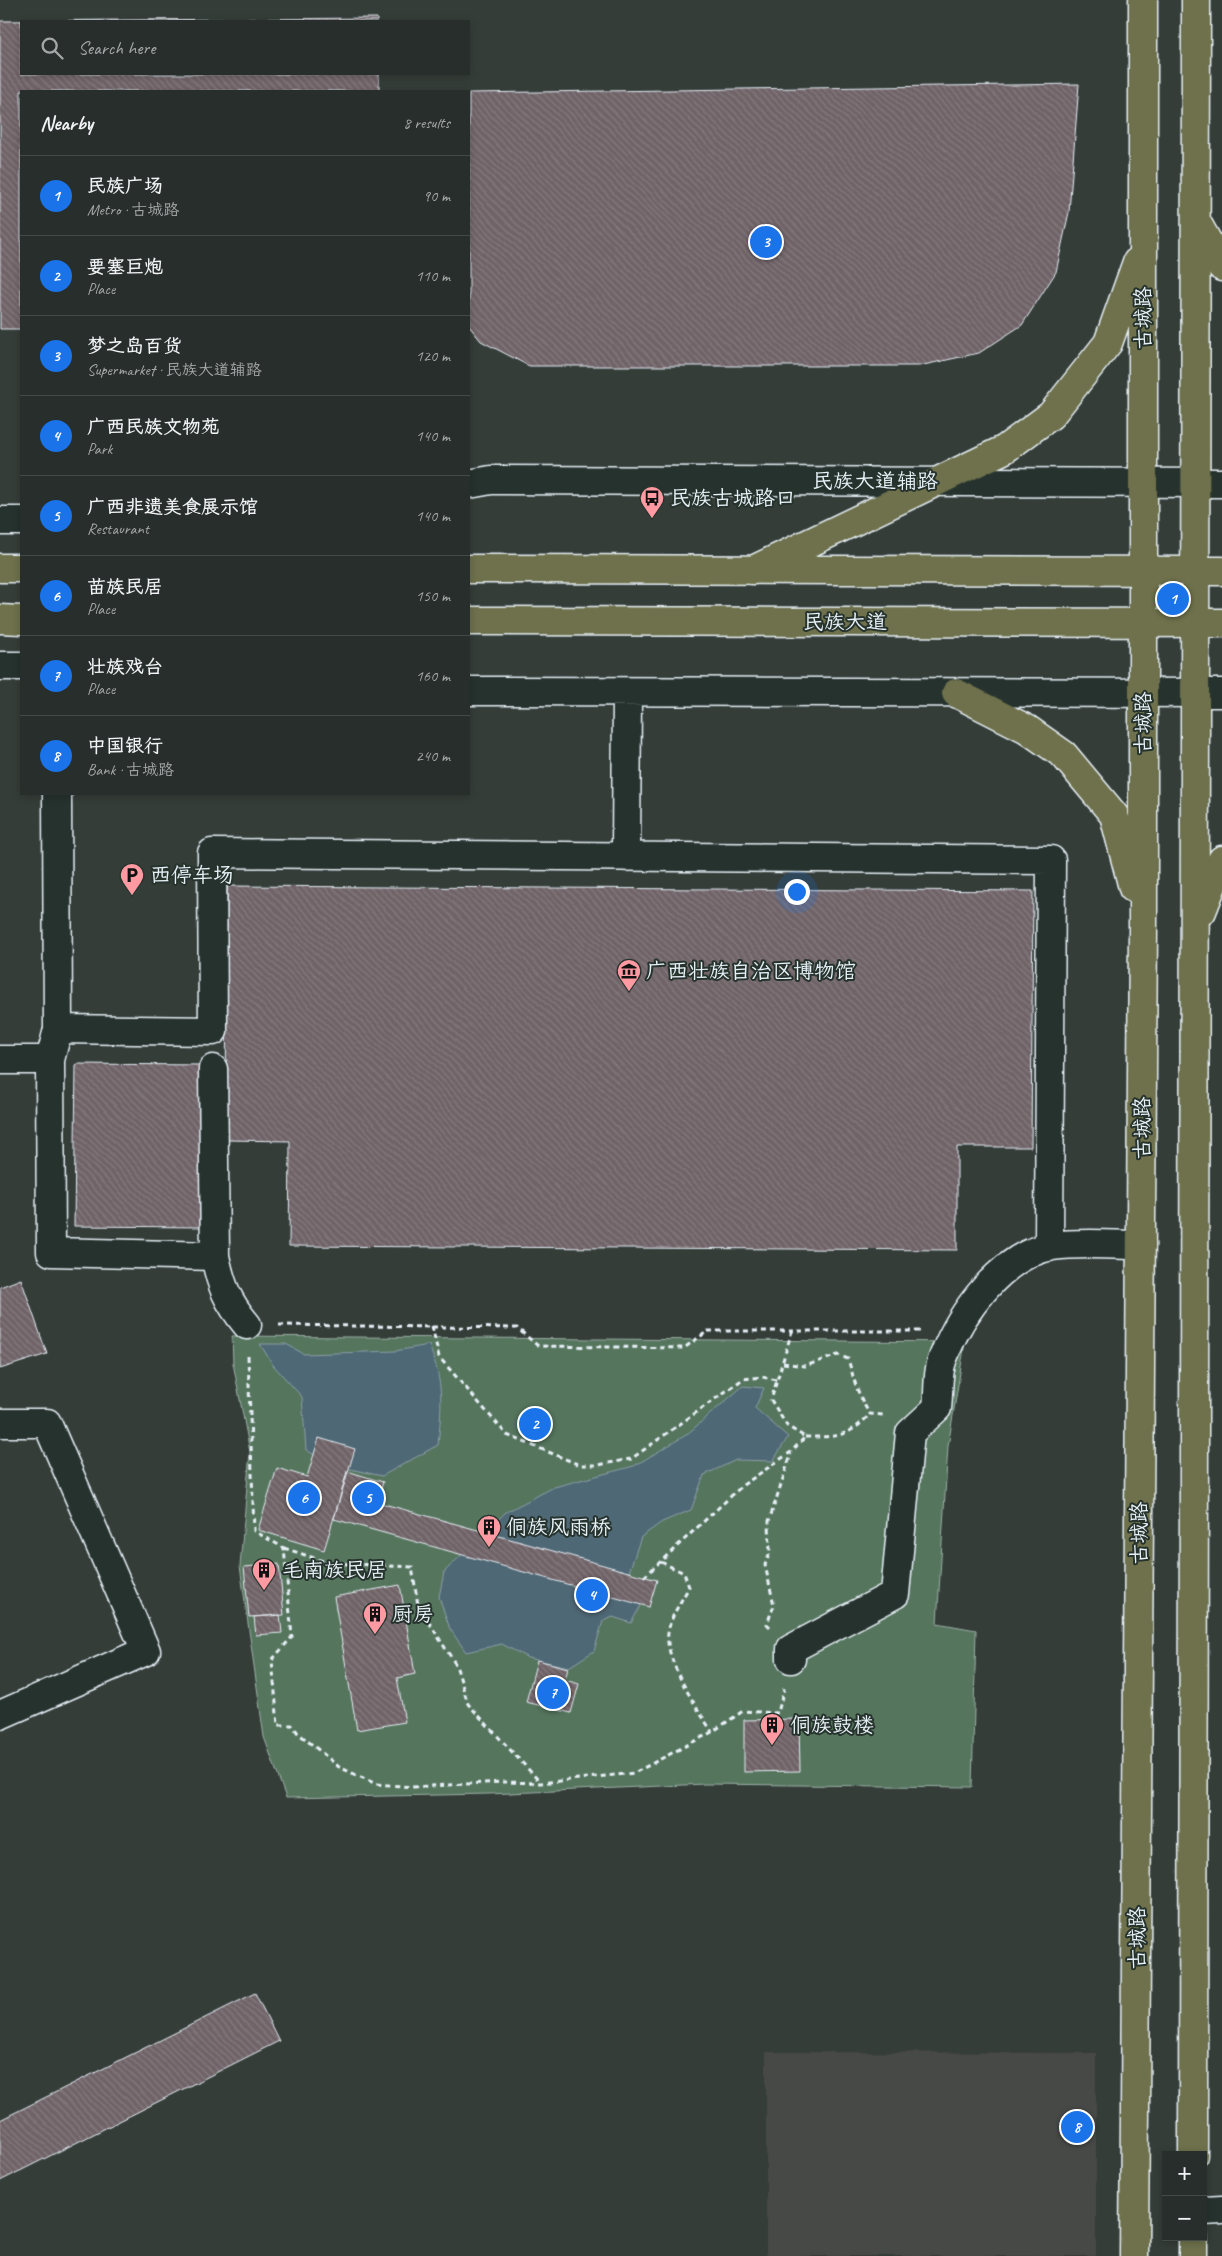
<!DOCTYPE html>
<meta charset="utf-8">
<style>
:root{--surface:#282e2b;--page:#343a37;--text:#f1f3f6;--muted:#a5a8a9;--line:#444a47;--accent:#1a73e8}
body{margin:0;font-family:Caveat,"LXGW WenKai TC",sans-serif;background:var(--page);color:var(--text)}
.controls{position:absolute;right:15px;bottom:15px;display:grid;overflow:hidden;border-radius:0px;box-shadow:0 2px 8px #0003}
.controls button{width:45px;height:45px;display:grid;place-items:center;padding:0;border:0;border-bottom:1px solid var(--line);background:var(--surface);color:var(--text);font:25px sans-serif}
.you{position:absolute;left:796px;top:891px;width:18px;height:18px;margin:-12px;border:4px solid #fff;border-radius:50%;background:#1a73e8;box-shadow:0 0 0 8px #1a73e833}
.badge{display:grid;place-items:center;width:32px;height:32px;border-radius:50%;background:var(--accent);color:#fff;font-size:16px;font-weight:700}
.pin{position:absolute;translate:-50% -50%;border:2px solid #fff;box-shadow:0 1px 5px #0006}
.list{margin:0;padding:0;list-style:none}
h2{display:flex;justify-content:space-between;align-items:center;height:65px;margin:0;padding:0 20px;font-size:21px}
h2 small{font-size:16px;font-weight:400;color:var(--muted)}
.list li{display:grid;grid-template-columns:32px 1fr auto;gap:15px;align-items:center;box-sizing:border-box;height:80px;padding:0 20px;border-top:1px solid var(--line)}
.list b{display:block;font-size:19px;white-space:nowrap}
.list p{margin:0;font-size:16px;white-space:nowrap;color:var(--muted)}
.list em{font-size:16px;font-style:normal;color:var(--muted)}
.icon{flex:none;width:28px;height:28px;fill:none;stroke:currentColor;stroke-width:2;stroke-linecap:round;stroke-linejoin:round}
.map{position:relative;flex:none;width:1222px;height:2256px;overflow:hidden}
.search{position:absolute;background:var(--surface);box-shadow:0 2px 8px #0003;left:20px;top:20px;width:450px;height:55px;display:flex;align-items:center;gap:12px;box-sizing:border-box;padding:0 18px;border-radius:0px;color:var(--muted);font-size:19px}
.panel{position:absolute;background:var(--surface);box-shadow:0 2px 8px #0003;left:20px;top:90px;width:450px;height:705px;border-radius:0px}
.map>svg:first-child{display:block}
.built{fill:#474947}
.green{fill:#55745d;stroke:#9eb2aa}
.water{fill:#4f6874;stroke:#8c9fa9}
.building{fill:url(#building-back-hatch);stroke:#e8f1f8}
.lines{fill:none;stroke-linecap:round;stroke-linejoin:round}
.minor-casing{stroke:#e8f1f8;stroke-width:31}
.major-casing{stroke:#e8f1f8;stroke-width:31}
.highway-casing{stroke:#e8f1f8;stroke-width:31}
.path{stroke:#e8f1f8;stroke-width:3;stroke-dasharray:5 4;stroke-linecap:butt}
.minor{stroke:#26332d;stroke-width:28}
.major{stroke:#6e714b;stroke-width:28}
.highway{stroke:#6e714b;stroke-width:28}
.labels{text-anchor:middle;stroke-width:4;stroke-linejoin:round;paint-order:stroke}
.street-label{font-size:21px;fill:#e8f1f8;stroke:#26332d}
.poi-label{font-size:21px;fill:#e8f1f8;stroke:#26332d;text-anchor:start}
</style>
<div class="map">
<svg width="1222" height="2256" viewBox="0 0 1222 2256">
<defs>
<pattern id="building-back-hatch" width="6" height="6" patternUnits="userSpaceOnUse" patternTransform="scale(1.25)"><rect width="6" height="6" fill="#706468"/><path d="M-1 5l2 2M0 0l6 6M5-1l2 2" fill="none" stroke="#847b7e"/></pattern>
</defs>
<rect width="100%" height="100%" fill="#353d39"/>
<filter id="ink" filterUnits="userSpaceOnUse"><feTurbulence type="fractalNoise" baseFrequency=".02" numOctaves="2"/><feDisplacementMap in="SourceGraphic" scale="10" xChannelSelector="R" yChannelSelector="G"/><feConvolveMatrix kernelMatrix="1 2 1 2 8 2 1 2 1" color-interpolation-filters="sRGB"/></filter>
<g filter="url(#ink)">
<path class="built" d="M766,2052L1096,2053V2256H766Z"/>
<path class="green" d="M232,1336L965,1342L948,1446L937,1623L976,1630L972,1787L705,1784L489,1794L286,1798L264,1737L240,1566L250,1452L233,1363Z"/>
<path class="water" d="M260,1344H286L304,1354L395,1351L429,1345C444,1384 442,1405 438,1445L382,1476L332,1465L306,1450L302,1397L273,1365Z
M743,1386L764,1388L755,1408L788,1437L773,1461L736,1460L704,1475L691,1510L662,1522L641,1537L628,1575L641,1605L631,1623L613,1617L603,1621L594,1651L569,1667L528,1658L502,1644L466,1652L450,1629L439,1597L444,1572L506,1512L554,1487L634,1466L686,1435Z"/>
<path class="building" d="M377,18V21H21V74H379V91H21V329H0V21Z
M1079,84L1069,212L1056,272L1022,325L979,353L919,366H529L481,341L469,326V93Z
M227,886L1033,891L1031,1147H957V1250L289,1246L290,1141L226,1140Z
M76,1064L203,1065L202,1227L74,1226Z
M21,1279L47,1354L0,1369V1287Z
M319,1438L355,1449L324,1550L258,1530L277,1468L307,1477Z
M347,1471L383,1482L377,1502L657,1580L649,1607L334,1519Z
M279,1564L284,1615L249,1617L244,1567Z
M400,1585L415,1674L397,1678L405,1722L357,1730L334,1597Z
M280,1615L282,1633L256,1635L254,1617Z
M537,1660L568,1668L565,1680L579,1684L571,1713L526,1702Z
M799,1719L800,1771L744,1772V1720Z
M255,1993L279,2041L0,2181V2120Z"/>
<g class="lines">
<g class="minor-casing">
<path id="minor" d="M469,484L491,480L1222,483
M0,521H21
M0,666H21
M469,691L1222,693
M57,794L58,1029
M626,857L627,692
M0,1060H50L51,1252L215,1256L213,1069
M50,1060L58,1029L213,1031L212,853L1051,860L1049,1247
M215,1256C221,1285 227,1301 247,1325
M0,1423H47L146,1651L0,1715
M791,1659V1649L895,1594L910,1433L937,1408C939,1392 937,1372 943,1358C960,1313 1002,1254 1053,1246C1080,1242 1113,1245 1141,1245
M1203,2211L1222,2210"/>
</g>
<g class="major-casing">
<path id="major" d="M1197,223L1222,267
M753,570L1005,449L1051,415L1108,343L1137,262
M956,693L1027,729L1064,755L1114,815L1133,888
M1202,911L1222,860
M1193,2155L1196,0
M1134,2256L1143,927V0
M1193,2256V2237"/>
</g>
<g class="highway-casing">
<path id="highway" d="M0,568H21
M469,569L1222,571
M0,619L21,620
M469,621L1222,623"/>
</g>
<path class="path" d="M279,1325L517,1328L538,1346L684,1348L708,1331H920
M432,1326L439,1357L507,1435L580,1465H598L631,1459L743,1379L762,1377L777,1380
M248,1356L254,1531L284,1548L292,1637L272,1660L278,1725H292L298,1733L339,1767L376,1784L414,1787L503,1782L541,1783L634,1773L712,1732L743,1711L778,1713L784,1688
M783,1363L805,1366L838,1355L848,1359C854,1379 858,1397 870,1414L884,1415
M805,1437C835,1437 849,1438 870,1414
M284,1548L329,1563L412,1567L418,1605L456,1665L468,1704L540,1782
M661,1562L684,1573L689,1587C681,1602 670,1617 668,1633C664,1660 698,1709 712,1732
M644,1577L743,1485L791,1452L805,1437L787,1426L771,1400L792,1331
M770,1627L767,1624L774,1605L765,1565L770,1552L769,1521L791,1454"/>
<use href="#minor" class="minor"/>
<use href="#major" class="major"/>
<use href="#highway" class="highway"/>
</g>
</g>
<defs>
<g id="bus-pin" transform="scale(1.25)"><path d="M0 17L-7.5 6A9.5 9.5 0 1 1 7.5 6Z" fill="#ff9aa2" stroke="#26332d"/><path d="M-5-6H5V4H4V6H2V4H-2V6H-4V4H-5ZM-3.5-4V0h7V-4ZM-3.5 1.2v1.5H-2V1.2ZM2 1.2v1.5H3.5V1.2Z" fill="#111"/></g>
<g id="parking-pin" transform="scale(1.25)"><path d="M0 17L-7.5 6A9.5 9.5 0 1 1 7.5 6Z" fill="#ff9aa2" stroke="#26332d"/><path d="M-3.5-5.5H1a3.5 3.5 0 0 1 0 7H-1V5.5H-3.5ZM-1-3.4V-.6H.8a1.4 1.4 0 0 0 0-2.8Z" fill="#111"/></g>
<g id="museum-pin" transform="scale(1.25)"><path d="M0 17L-7.5 6A9.5 9.5 0 1 1 7.5 6Z" fill="#ff9aa2" stroke="#26332d"/><path d="M0-6L6-3V-2H-6V-3ZM-5-1h2V3h-2ZM-1-1h2V3h-2ZM3-1h2V3H3ZM-6 4H6V6H-6Z" fill="#111"/></g>
<g id="building-pin" transform="scale(1.25)"><path d="M0 17L-7.5 6A9.5 9.5 0 1 1 7.5 6Z" fill="#ff9aa2" stroke="#26332d"/><path d="M-4-6H4V6H1V3H-1V6H-4ZM-2.5-4.3h1.7v1.8h-1.7ZM.8-4.3h1.7v1.8H.8ZM-2.5-1h1.7V.8h-1.7ZM.8-1h1.7V.8H.8Z" fill="#111"/></g>
</defs>
<g fill-rule="evenodd">
<use href="#bus-pin" x="652" y="498"/>
<use href="#parking-pin" x="132" y="875"/>
<use href="#museum-pin" x="629" y="971"/>
<use href="#building-pin" x="489" y="1527"/>
<use href="#building-pin" x="264" y="1570"/>
<use href="#building-pin" x="375" y="1614"/>
<use href="#building-pin" x="772" y="1725"/>
</g>
<g class="labels">
<g class="street-label">
<text transform="translate(1143 318) rotate(-90)" y="7">古城路</text>
<text x="875" y="488">民族大道辅路</text>
<text x="845" y="629">民族大道</text>
<text transform="translate(1143 723) rotate(-90)" y="7">古城路</text>
<text transform="translate(1142 1128) rotate(-90)" y="7">古城路</text>
<text transform="translate(1139 1533) rotate(-90)" y="7">古城路</text>
<text transform="translate(1137 1938) rotate(-90)" y="7">古城路</text>
</g>
<g class="poi-label">
<text x="670" y="505">民族古城路口</text>
<text x="150" y="882">西停车场</text>
<text x="646" y="978">广西壮族自治区博物馆</text>
<text x="506" y="1534">侗族风雨桥</text>
<text x="282" y="1577">毛南族民居</text>
<text x="392" y="1621">厨房</text>
<text x="790" y="1732">侗族鼓楼</text>
</g>
</g>
</svg>
<div class="controls">
<button>+</button>
<button>−</button>
</div>
<div class="you"></div>
<div class="pin badge" style="left:1173px;top:599px">1</div>
<div class="pin badge" style="left:535px;top:1424px">2</div>
<div class="pin badge" style="left:766px;top:242px">3</div>
<div class="pin badge" style="left:592px;top:1595px">4</div>
<div class="pin badge" style="left:368px;top:1498px">5</div>
<div class="pin badge" style="left:304px;top:1498px">6</div>
<div class="pin badge" style="left:553px;top:1693px">7</div>
<div class="pin badge" style="left:1077px;top:2127px">8</div>
<div class="search"><svg class="icon" aria-label="search" viewBox="0 0 24 24"><circle cx="10" cy="10" r="6"/><path d="M15 15l6 6"/></svg>Search here</div>
<section class="panel">
<h2>Nearby<small>8 results</small></h2>
<ul class="list">
<li><span class="badge">1</span><div><b>民族广场</b><p>Metro · 古城路</p></div><em>90 m</em></li>
<li><span class="badge">2</span><div><b>要塞巨炮</b><p>Place</p></div><em>110 m</em></li>
<li><span class="badge">3</span><div><b>梦之岛百货</b><p>Supermarket · 民族大道辅路</p></div><em>120 m</em></li>
<li><span class="badge">4</span><div><b>广西民族文物苑</b><p>Park</p></div><em>140 m</em></li>
<li><span class="badge">5</span><div><b>广西非遗美食展示馆</b><p>Restaurant</p></div><em>140 m</em></li>
<li><span class="badge">6</span><div><b>苗族民居</b><p>Place</p></div><em>150 m</em></li>
<li><span class="badge">7</span><div><b>壮族戏台</b><p>Place</p></div><em>160 m</em></li>
<li><span class="badge">8</span><div><b>中国银行</b><p>Bank · 古城路</p></div><em>240 m</em></li>
</ul>
</section>
</div>
